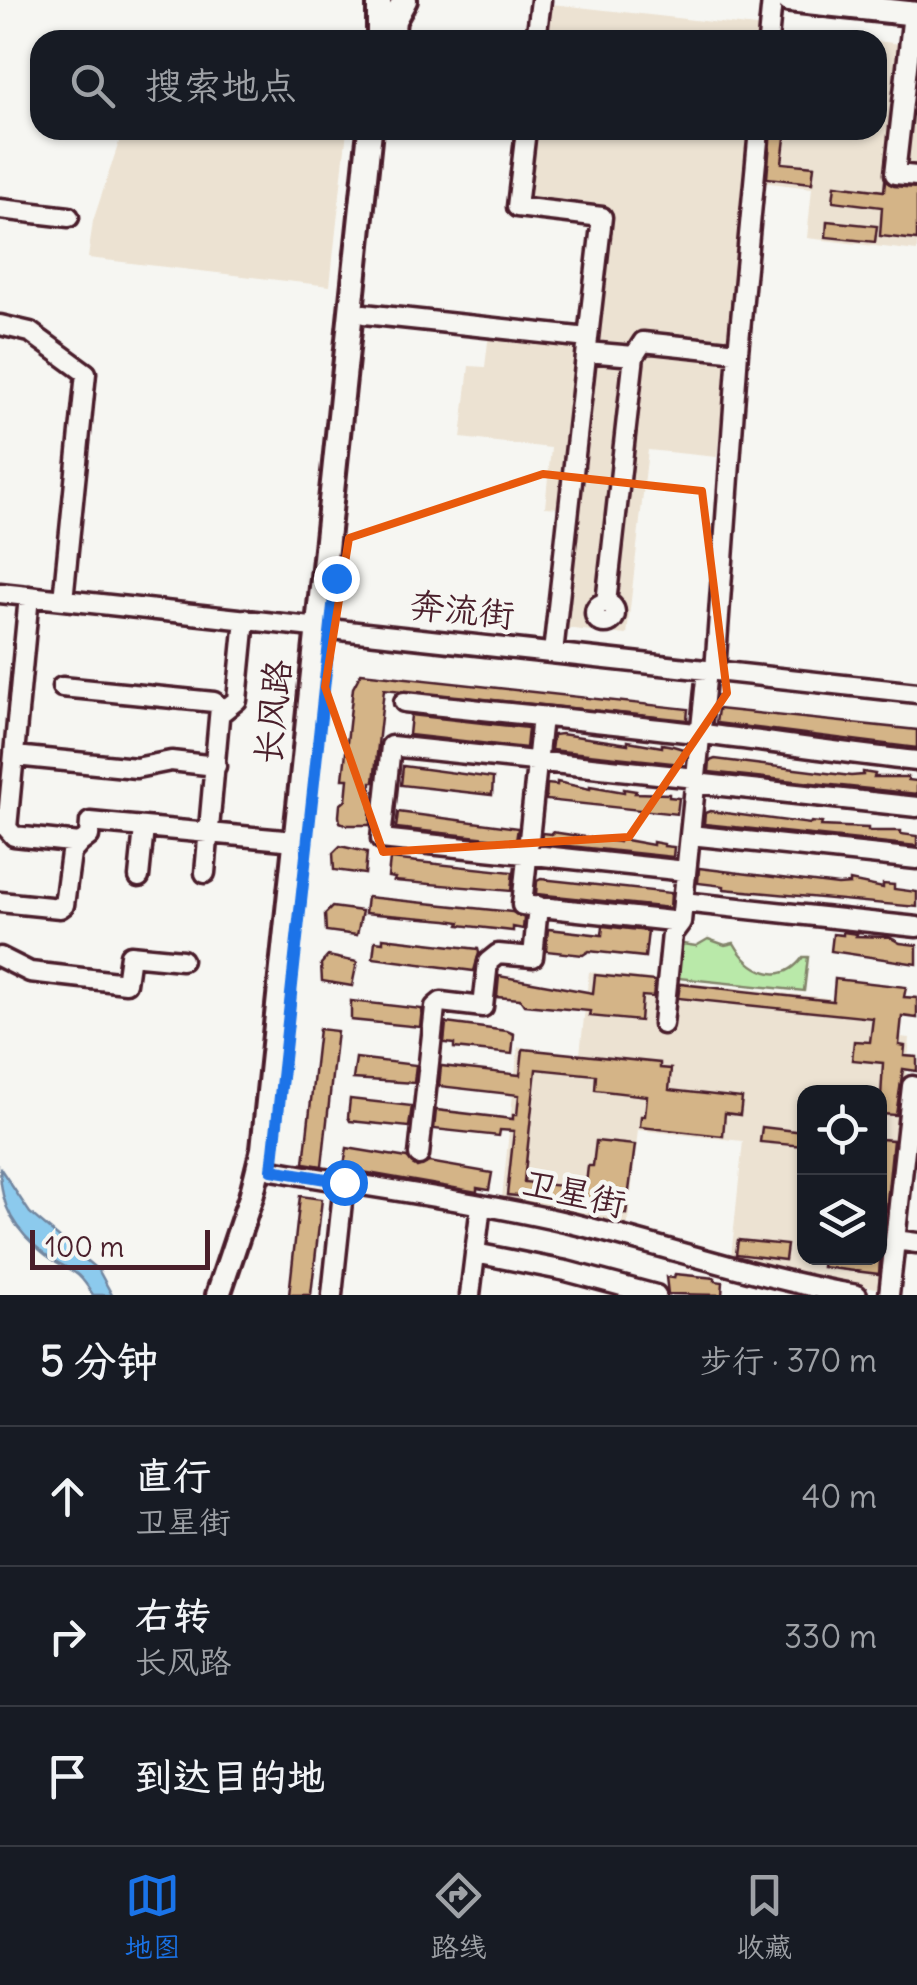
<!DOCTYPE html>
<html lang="zh">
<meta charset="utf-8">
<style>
:root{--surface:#171b24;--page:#20242c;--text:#f1f3f6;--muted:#9ea1a6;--line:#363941;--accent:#1a73e8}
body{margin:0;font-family:Delius,"LXGW WenKai TC",sans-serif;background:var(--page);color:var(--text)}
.controls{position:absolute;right:30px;bottom:30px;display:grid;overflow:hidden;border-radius:20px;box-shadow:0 2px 8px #0004}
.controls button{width:90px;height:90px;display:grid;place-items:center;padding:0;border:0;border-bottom:2px solid var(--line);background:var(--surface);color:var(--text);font:50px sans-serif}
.scale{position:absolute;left:30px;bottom:25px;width:180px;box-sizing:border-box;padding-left:10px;border:5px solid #4a1f2b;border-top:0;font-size:28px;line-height:35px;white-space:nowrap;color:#4a1f2b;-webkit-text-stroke:8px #f6f6f2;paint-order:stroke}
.stop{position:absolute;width:30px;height:30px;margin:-22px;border:8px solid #1a73e8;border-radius:50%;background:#fff}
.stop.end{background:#1a73e8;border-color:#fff;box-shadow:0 2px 10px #0008}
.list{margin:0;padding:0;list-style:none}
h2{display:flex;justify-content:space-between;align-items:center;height:130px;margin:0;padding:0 40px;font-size:42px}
h2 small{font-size:32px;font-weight:400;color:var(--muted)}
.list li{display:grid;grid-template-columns:65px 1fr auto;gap:30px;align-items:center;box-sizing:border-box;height:140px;padding:0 40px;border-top:2px solid var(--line)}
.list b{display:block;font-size:38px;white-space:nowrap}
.list p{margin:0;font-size:32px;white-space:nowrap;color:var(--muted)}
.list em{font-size:32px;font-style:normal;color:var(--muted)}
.icon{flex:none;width:55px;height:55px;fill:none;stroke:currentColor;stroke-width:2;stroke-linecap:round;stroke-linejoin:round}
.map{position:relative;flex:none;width:917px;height:1295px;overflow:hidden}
.search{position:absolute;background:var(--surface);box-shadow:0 2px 8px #0004;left:30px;right:30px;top:30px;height:110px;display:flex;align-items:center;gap:25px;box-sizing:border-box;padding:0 35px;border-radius:30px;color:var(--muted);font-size:38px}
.sheet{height:550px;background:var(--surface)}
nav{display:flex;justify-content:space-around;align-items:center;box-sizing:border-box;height:140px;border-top:2px solid var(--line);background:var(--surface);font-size:28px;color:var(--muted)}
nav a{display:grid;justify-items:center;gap:5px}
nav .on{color:var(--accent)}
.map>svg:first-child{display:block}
.built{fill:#ece2d2;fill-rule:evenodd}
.green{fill:#b9e9a9;stroke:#82846a;stroke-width:2.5}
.water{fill:#8ccaed;stroke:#72869f;stroke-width:2.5}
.building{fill:#d4b487;stroke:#4a1f2b;stroke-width:2.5}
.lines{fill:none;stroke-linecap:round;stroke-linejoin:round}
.minor-casing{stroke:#4a1f2b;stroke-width:25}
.major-casing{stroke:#4a1f2b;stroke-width:30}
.minor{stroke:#f6f6f2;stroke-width:18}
.major{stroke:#f6f6f2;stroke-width:22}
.route{stroke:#1a73e8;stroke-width:12}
.marked{fill:none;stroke:#e8590c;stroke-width:8;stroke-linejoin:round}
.labels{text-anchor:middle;stroke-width:9;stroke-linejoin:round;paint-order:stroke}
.street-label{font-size:35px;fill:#4a1f2b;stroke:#f6f6f2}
</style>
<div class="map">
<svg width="917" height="1295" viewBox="0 0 917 1295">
<rect width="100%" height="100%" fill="#f6f6f2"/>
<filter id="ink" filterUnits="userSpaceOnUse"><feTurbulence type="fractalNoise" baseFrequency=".01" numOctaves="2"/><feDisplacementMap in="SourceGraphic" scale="20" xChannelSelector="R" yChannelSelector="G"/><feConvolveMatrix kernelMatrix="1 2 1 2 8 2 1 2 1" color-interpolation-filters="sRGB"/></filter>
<g filter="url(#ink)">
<path class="built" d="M534,2L765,28L764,40H530Z
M877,41L917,46V251L807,238L812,188L762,182L768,130H877Z
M123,130H347L330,286L88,258L93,221Z
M520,130H754L717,457L648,450L627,635L547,626L561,508L545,507L551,448L461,438L469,366L485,367L491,316L582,326L595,223L511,213Z
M589,972L873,1003L870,1034L910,1038L885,1290L731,1258L743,1141L638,1130L627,1231L502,1198L518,1047L580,1054ZM804,1092H880V1258H804Z"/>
<path class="green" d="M708,939L725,945L734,943C749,970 780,988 803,957H808L804,991L678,978L682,944L696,946Z"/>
<path class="water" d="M0,1168L30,1213L99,1271L112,1295H93C75,1265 70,1273 46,1255C15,1231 0,1207 0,1168Z"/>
<path class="building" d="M771,130H786L782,163L814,166L812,183L767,178Z
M885,181L894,186L917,188V240L880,236L882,207L833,201L835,185L884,191Z
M827,221L877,226L875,242L826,237Z
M361,673L688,709L687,720L384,689L374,782H371L370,825H347L340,822L339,816L340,805L346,800L348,779H343L353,688Z
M718,709L917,730V748L716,723Z
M411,715L528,728L526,748L409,735Z
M561,734L628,744V741L662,747V744L673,746L683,749L681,764L551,750L553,735Z
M715,759L851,776L863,775V772L875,774L874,777H908V780L917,781V794L709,772L710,761Z
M403,766L493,778L492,795L401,785Z
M557,782L590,789V786L624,792V789L636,791L635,793L669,794V797L679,798L677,814L546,800L547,784L557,785Z
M710,811L810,824L811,822L822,823L821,826L868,828V831H901V834L917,836V846L704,824L705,813Z
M398,812L518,828L516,841L396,828Z
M552,832L619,842L620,839L653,845V842L664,844V846L674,847L673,857L541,843L542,833L552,834Z
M340,846L367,852L365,874L334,870L333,853Z
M390,859L513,872L511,891L394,881L395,878L388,877Z
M699,868L838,885L850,884V881L883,888V884L894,885V889L917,892V907L724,889V886L698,883Z
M541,879L671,893L670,908L536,894L537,881Z
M367,897L512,912L524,918L523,929L513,927V931L459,925L460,922L447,920L365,913Z
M332,907L362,911L357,935L326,931L325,914Z
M603,926L648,931L645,957L589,951L583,955L546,951L548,929L602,935Z
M843,932L857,934L856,936L889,937L900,943L917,945V964L831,951L833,934L843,935Z
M383,938L478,949L479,953L474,971L373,958L375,941L383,942Z
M328,956L357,962L352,986L322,981L321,964Z
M595,975L655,981L653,997L642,996L640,1021L589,1016L590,1011L524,1005L520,999L497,997L499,976L593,993Z
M835,979L906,987L904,997L917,998V1018L902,1016L899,1045L905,1046L904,1056L917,1057V1071L903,1069L896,1115L880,1114L883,1063L852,1060L854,1041L870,1042L873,1018L678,998L680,984L833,1001Z
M351,1001L422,1009L420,1027L351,1020Z
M446,1023L507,1031L514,1034L512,1054L454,1048V1044L444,1043Z
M319,1029L337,1031L322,1166L304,1163Z
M523,1049L660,1063V1068L671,1069L669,1090L742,1098L740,1115L725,1113L723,1136L640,1127L641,1116H645L647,1096L595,1090L596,1075L536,1069L524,1182L562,1186L560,1200L507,1195L514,1131L500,1130L499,1136L434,1129L436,1110L513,1119V1115H517L519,1095L439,1086L441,1066L520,1075Z
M356,1058L416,1065L414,1083L353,1079Z
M350,1099L412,1106L409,1127L350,1121L348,1117Z
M762,1127L804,1132L803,1146L760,1142Z
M880,1139L893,1140L886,1211H880Z
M596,1141L635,1145L626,1214L562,1207L564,1192L585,1194L588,1166H593Z
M347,1148L407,1158L417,1167L429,1162L492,1173L489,1190L477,1188V1192L351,1170V1167L344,1165Z
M300,1196L322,1199L311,1295H289Z
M738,1240L787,1245L785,1260L736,1254Z
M823,1258L880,1260L879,1274L822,1267Z
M675,1274L715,1278V1281L723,1282L722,1295L668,1294L666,1277L674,1278Z"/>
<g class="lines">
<g class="minor-casing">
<path id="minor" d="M913,13L895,174L917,176
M536,40L541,0
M768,40L772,0
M526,130L517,207L602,217L588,338
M0,209L69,217
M364,314L588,338L553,653
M0,325L30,332L86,373L63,600
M587,352L634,356L643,342L738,352
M0,593L917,693
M29,596L7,828L14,836L80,843L89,836L90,822L295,841
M606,603L634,356
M595 613a10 10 0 1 1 20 0a10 10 0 1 1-20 0Z
M715,671L738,352L759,130
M62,687L214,702L220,707L205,873
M404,702C509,713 614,723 719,736C785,744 850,754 917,761
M222,712L237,700L245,619
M542,717L522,905L681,922
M15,756L136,768L171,761L216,766
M695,783L917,807
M690,835L917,859
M686,871L381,839L391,746L696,778
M139,877L144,828
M0,902L60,908L64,905L71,853L80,843
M683,902L917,927
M0,957L30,972L126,983L130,955L182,960
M663,1024L672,934L681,922L707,670
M419,1155L435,1007L441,1002L483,1007L488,962L498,954L533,957L538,906
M272,1170C373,1188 475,1201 574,1224C669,1247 761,1279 857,1295
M895,1240L917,1243
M475,1253L566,1271L656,1295
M332,1295L344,1183
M470,1295L481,1205
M889,1295L912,1086L917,1087"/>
</g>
<g class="major-casing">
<path id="major" d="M379,0V40
M789,0L917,14
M392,40L394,20L405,0
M218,1295L251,1197L263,1149L370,130"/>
</g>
<use href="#minor" class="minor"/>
<use href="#major" class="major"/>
</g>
</g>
<g class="lines" filter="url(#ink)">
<path class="route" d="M336,578L272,1170L344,1182"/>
</g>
<path class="marked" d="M543,474L702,491L727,693L629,837L383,852L325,687L349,538Z"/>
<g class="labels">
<g class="street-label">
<text transform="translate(462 610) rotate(6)" y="12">奔流街</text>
<text transform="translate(273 712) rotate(-84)" y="12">长风路</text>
<text transform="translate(574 1193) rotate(13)" y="12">卫星街</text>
</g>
</g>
</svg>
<div class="controls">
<button><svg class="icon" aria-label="locate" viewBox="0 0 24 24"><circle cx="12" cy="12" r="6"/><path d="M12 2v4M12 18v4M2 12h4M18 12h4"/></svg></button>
<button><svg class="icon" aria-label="layers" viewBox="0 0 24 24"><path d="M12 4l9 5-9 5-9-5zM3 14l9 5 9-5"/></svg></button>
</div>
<div class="scale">100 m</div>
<div class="stop" style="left:344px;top:1182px"></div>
<div class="stop end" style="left:336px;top:578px"></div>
<div class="search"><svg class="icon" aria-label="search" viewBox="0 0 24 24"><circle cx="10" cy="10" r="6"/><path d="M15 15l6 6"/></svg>搜索地点</div>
</div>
<section class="sheet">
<h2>5 分钟<small>步行 · 370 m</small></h2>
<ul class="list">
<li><svg class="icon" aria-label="ahead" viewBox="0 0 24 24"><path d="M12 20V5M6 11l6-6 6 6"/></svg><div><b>直行</b><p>卫星街</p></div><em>40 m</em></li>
<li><svg class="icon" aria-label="right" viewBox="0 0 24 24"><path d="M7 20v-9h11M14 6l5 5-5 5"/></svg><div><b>右转</b><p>长风路</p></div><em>330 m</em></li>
<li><svg class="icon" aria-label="arrive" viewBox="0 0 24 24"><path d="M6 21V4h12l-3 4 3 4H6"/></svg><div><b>到达目的地</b></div></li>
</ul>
</section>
<nav>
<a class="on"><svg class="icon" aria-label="map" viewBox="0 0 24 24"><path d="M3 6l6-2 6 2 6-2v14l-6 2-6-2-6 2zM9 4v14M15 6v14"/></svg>地图</a>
<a><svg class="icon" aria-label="directions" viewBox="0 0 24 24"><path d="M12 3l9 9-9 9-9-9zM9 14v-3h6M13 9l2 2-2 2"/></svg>路线</a>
<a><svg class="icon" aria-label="saved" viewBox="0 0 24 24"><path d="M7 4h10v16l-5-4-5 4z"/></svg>收藏</a>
</nav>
